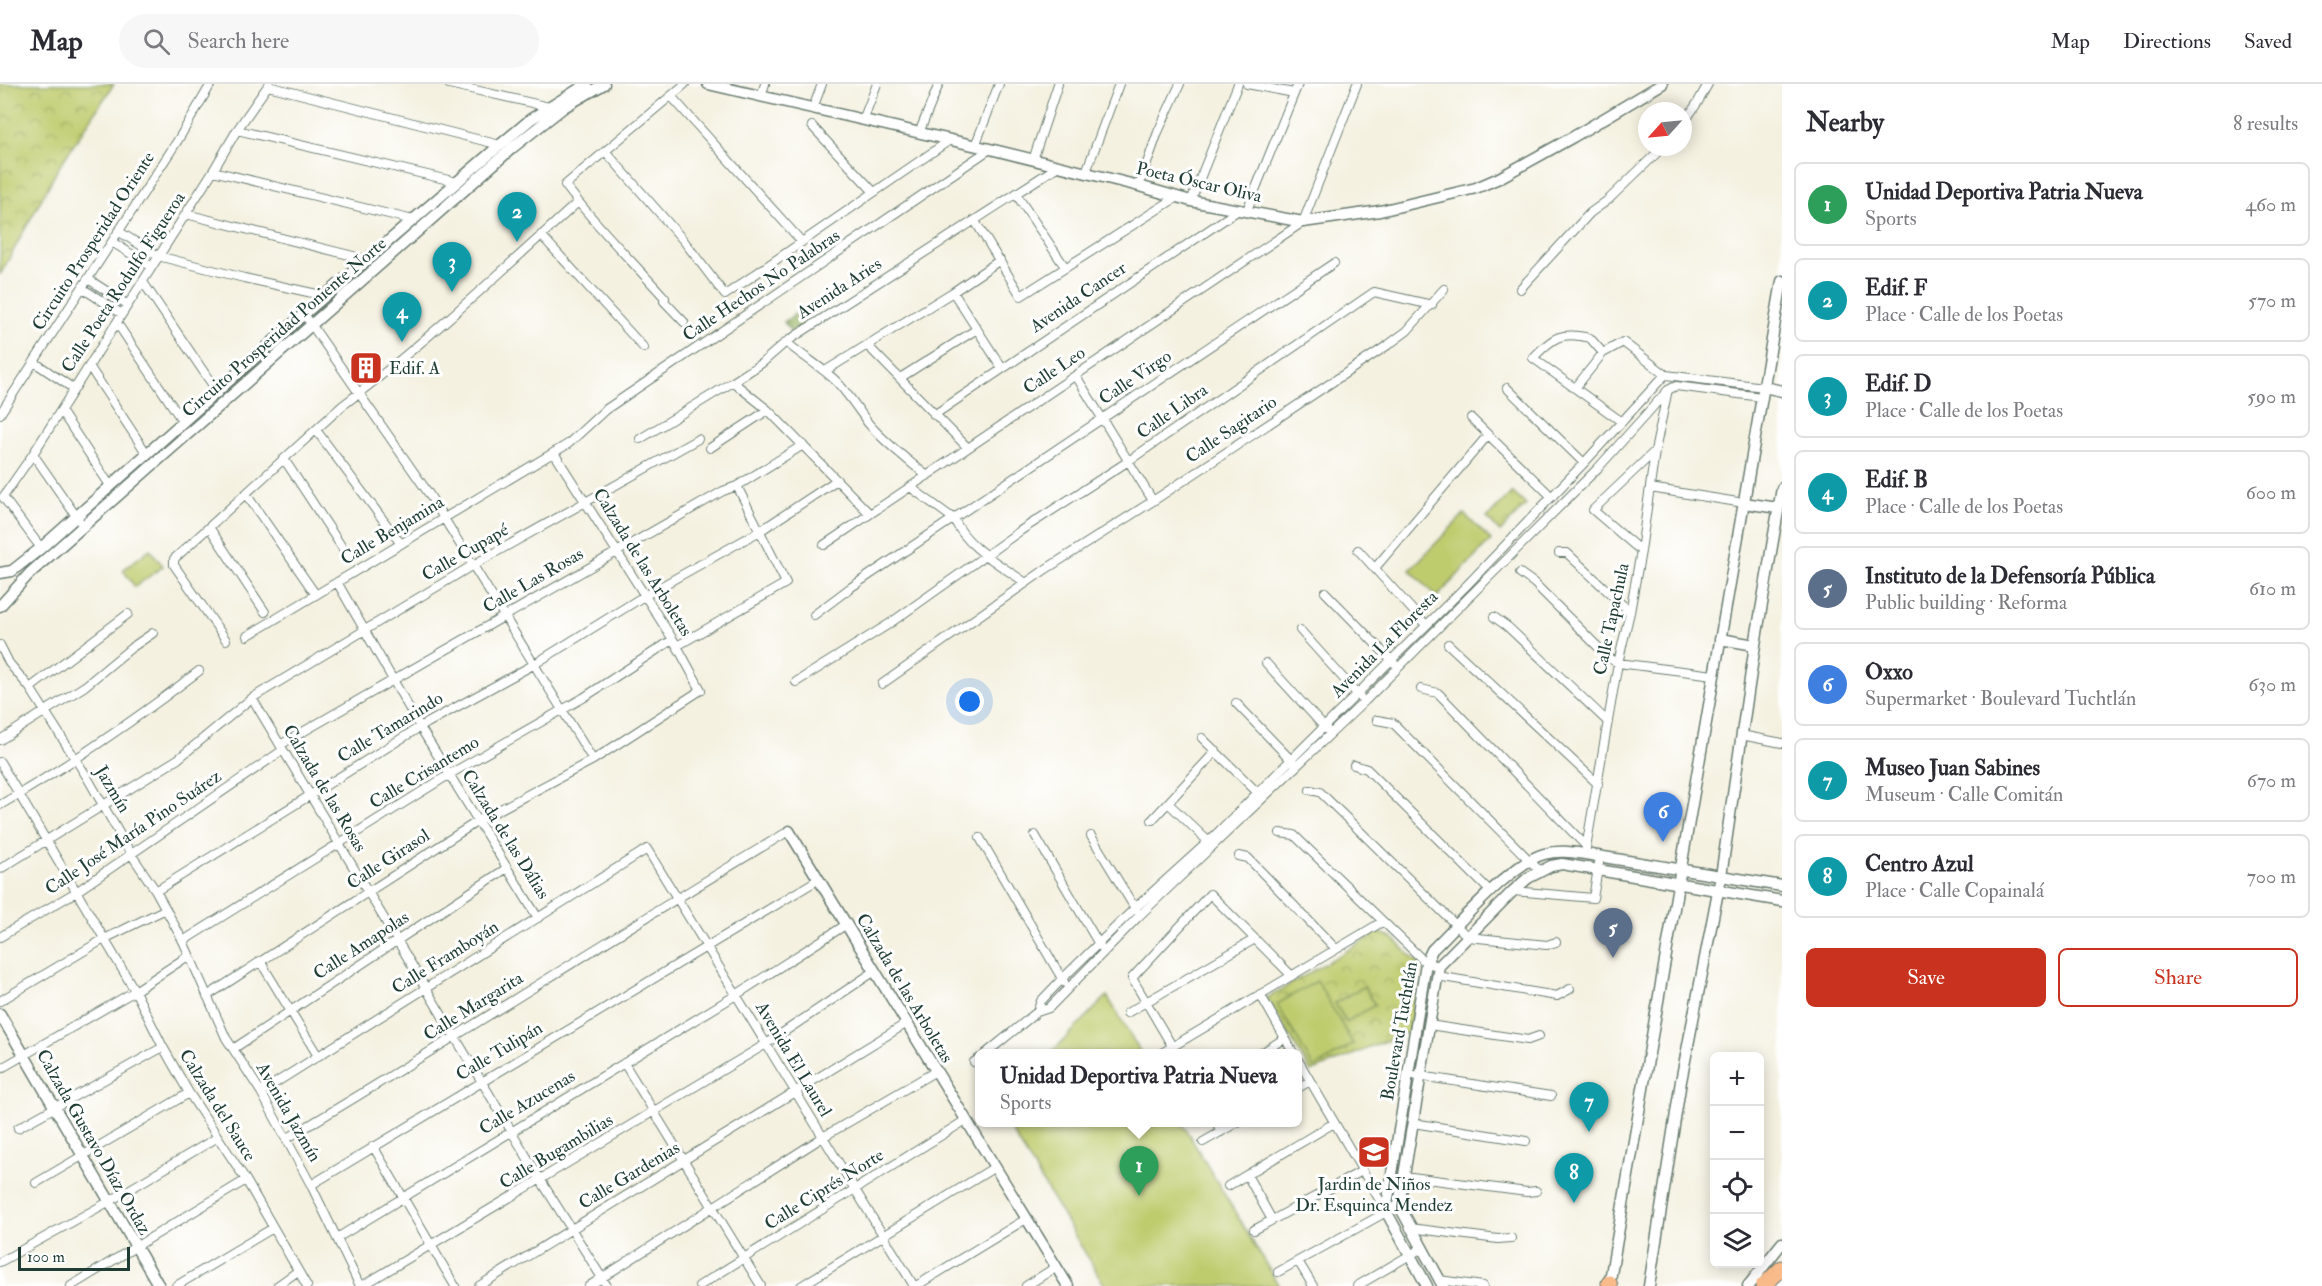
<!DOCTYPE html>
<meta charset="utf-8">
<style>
:root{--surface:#fff;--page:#f7f7f7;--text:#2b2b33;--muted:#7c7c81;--line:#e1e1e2;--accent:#c8321e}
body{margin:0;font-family:"IM FELL Double Pica",serif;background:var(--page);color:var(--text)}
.controls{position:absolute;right:18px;bottom:18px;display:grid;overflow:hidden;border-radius:9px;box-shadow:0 3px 15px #0003}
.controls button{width:54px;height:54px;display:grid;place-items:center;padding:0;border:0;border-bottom:2px solid var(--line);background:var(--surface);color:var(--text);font:30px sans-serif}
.compass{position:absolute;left:1638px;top:18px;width:54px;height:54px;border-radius:50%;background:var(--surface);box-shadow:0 3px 15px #0003;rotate:243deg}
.scale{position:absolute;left:18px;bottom:15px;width:112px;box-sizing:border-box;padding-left:6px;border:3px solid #1f3d34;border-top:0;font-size:16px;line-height:21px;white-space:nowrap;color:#1f3d34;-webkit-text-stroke:4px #fff;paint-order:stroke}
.you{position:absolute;left:970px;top:618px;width:21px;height:21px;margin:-15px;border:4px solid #fff;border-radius:50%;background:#1a73e8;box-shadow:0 0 0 9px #1a73e833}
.badge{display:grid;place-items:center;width:39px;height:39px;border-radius:50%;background:var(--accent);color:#fff;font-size:20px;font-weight:700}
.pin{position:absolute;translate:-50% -50px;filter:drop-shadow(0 2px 3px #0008)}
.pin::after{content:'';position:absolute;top:32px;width:21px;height:18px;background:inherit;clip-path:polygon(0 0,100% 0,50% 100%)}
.popup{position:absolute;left:975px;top:965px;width:327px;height:78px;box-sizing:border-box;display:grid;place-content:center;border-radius:9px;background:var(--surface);filter:drop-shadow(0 2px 4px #0005);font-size:20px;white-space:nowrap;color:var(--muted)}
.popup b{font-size:22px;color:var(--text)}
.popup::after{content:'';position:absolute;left:50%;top:100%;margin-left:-12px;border:12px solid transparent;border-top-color:var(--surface)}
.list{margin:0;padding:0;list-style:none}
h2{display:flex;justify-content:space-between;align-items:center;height:78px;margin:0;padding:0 24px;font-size:26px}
h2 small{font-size:20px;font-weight:400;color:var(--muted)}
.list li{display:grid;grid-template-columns:39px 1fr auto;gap:18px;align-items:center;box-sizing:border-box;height:84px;margin:0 12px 12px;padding:0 12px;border:2px solid var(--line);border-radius:9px}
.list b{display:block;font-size:22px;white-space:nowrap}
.list p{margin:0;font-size:20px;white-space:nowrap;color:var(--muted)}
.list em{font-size:20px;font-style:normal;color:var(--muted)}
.actions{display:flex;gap:12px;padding:18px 24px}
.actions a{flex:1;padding:14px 0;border:2px solid var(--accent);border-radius:9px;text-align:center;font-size:21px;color:var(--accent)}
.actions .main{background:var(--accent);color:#fff}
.icon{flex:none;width:33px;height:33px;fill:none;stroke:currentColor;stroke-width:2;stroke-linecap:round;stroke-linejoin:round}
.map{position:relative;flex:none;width:1782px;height:1202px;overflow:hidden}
header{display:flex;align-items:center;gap:36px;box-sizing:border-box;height:84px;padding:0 30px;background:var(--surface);border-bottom:2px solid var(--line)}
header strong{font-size:28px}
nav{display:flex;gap:33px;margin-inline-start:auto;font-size:21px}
.search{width:420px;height:54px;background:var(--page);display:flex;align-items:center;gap:15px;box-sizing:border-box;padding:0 21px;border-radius:33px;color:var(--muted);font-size:22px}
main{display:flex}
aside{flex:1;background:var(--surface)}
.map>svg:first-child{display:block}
.forest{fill:url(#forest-crowns);stroke:#5b764a;stroke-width:1.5}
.park{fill:url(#park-crowns);stroke:#6f8451;stroke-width:1.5}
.garden{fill:#bfcc6e;stroke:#6f8451;stroke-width:1.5}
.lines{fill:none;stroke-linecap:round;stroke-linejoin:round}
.minor-casing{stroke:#6a7c70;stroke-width:10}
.tertiary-casing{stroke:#6a7c70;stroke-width:13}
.trunk-casing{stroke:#6a7c70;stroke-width:17}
.minor{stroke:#fff;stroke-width:8}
.tertiary{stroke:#fff;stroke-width:10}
.trunk{stroke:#fabb8b;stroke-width:15}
.labels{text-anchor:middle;stroke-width:6;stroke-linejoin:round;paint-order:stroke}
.street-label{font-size:18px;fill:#1f3d34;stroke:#fff}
.poi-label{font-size:18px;fill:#1f3d34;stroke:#fff;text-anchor:start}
</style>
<header>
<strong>Map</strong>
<div class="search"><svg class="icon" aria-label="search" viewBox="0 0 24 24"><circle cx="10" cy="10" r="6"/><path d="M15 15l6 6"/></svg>Search here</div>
<nav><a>Map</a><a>Directions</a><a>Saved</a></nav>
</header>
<main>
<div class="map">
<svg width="1782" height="1202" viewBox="0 0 1782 1202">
<defs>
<pattern id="forest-crowns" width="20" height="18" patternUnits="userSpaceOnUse" patternTransform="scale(1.5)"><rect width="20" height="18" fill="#97b061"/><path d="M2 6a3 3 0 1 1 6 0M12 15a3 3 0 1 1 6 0" fill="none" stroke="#7b9051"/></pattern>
<pattern id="park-crowns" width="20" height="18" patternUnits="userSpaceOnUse" patternTransform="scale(1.5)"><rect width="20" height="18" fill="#bfcc6e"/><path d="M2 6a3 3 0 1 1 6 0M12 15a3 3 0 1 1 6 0" fill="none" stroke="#9ba75b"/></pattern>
</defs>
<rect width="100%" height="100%" fill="#fff"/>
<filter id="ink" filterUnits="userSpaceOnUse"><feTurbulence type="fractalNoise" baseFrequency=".0167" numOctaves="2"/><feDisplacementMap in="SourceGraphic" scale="12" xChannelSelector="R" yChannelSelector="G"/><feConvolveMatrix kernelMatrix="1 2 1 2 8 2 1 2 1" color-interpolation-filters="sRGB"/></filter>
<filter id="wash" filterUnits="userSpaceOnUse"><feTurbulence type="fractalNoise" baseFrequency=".008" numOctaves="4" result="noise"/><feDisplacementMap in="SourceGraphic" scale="24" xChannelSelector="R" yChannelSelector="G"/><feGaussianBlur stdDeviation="1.35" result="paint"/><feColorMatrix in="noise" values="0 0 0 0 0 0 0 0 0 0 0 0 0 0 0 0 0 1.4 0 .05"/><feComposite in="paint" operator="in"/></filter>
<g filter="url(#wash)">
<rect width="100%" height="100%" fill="#f4f1e0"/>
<path class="forest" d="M798,228L806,241L792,250L784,238Z"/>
<path class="park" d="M0,0H114L59,83L0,191Z
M1512,408L1526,421L1500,448L1487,434Z
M1378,848L1393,854L1420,881L1410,947L1311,988L1267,914Z"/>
<path class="garden" d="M1464,430L1491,456L1437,513L1410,486Z
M150,465L163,482L135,503L123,486Z
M1317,897L1353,960L1314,984L1277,920Z
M1364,902L1375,921L1346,938L1335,919Z
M1107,912L1141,969H1051Z
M1007,1039H1182L1279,1202H1105Z"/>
</g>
<g filter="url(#ink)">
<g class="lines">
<g class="minor-casing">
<path id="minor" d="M449,0L549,23
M1247,0L1294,9
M268,2L500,61
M671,12L802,158
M761,12L765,0
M813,24L822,0
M863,36L877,0
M1683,40L1698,18L1708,0
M812,42L873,107
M237,46L457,98
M919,49L939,0
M975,62L999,0
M606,68L684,157L725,211L950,56
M1033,76L1058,0
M213,87L413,136
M1086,88L1119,0
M1139,102L1158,48L1180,0
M1016,110L1065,183
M1191,117L1238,0
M1247,126L1298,0
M186,130L369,176
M975,137L1021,212L1177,113
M118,147L158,172L244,194L326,212
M541,151L644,264
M112,158L152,183
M88,195L128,221
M143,198L218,309
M82,204L122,230
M1520,205L1590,129L1608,116L1663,63
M953,208L1002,284
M304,230L429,410L593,676
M684,238L664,217L665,214C631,176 595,141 565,101L685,0
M117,239L183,338
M786,258C802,272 822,283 837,298C849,311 858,325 868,339C885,359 907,375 927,392
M867,261L968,364
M1603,269L1590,254C1561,247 1553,253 1533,274L1622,338
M34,278L74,305
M89,282L147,370
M825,287L953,208L1000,176
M1076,292L1153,417
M900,294L977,245
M733,298L768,326L870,430
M1576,303L1603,269L1623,258L1666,291
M1507,304L1584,379
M61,327L111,403
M0,330L178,56L211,0
M934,331L1240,125
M1471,334L1552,413
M316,346L401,460
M640,355L733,298L762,279L786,258L1057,83
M710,364L768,326
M33,370L83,442
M284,375L349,474
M910,403L954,435C967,464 1001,481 1026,499
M1650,404L1744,419
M246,410L316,511
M209,443L265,528
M824,461L1303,138L1357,0
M41,464L3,413L33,370L213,87L237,46L269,0
M1358,466L1426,541
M1641,467L1593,426L1655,367
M1559,469H1567L1630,528
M1375,484L1488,351
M1520,489L1534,499L1609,574L1618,579L1714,591
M337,498L420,643L538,834
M1325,508L1394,579
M814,531L850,504L1334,179
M1494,533L1508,543L1608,638
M1300,546L1360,613
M247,552L568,360L605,326L990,65
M226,556L174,481V475L342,322C425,259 501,188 578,118
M1448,560L1598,700
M0,561L9,579L30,604L87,693L131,770L156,807L183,857L226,954L261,1008L311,1101L360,1202
M677,562L786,499L737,402
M1266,579L1327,646
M796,598L889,540L1020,447L1127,378L1374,208L1432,221
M882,600L1046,485L1153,417L1388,261L1407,247L1444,205
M30,604L128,530
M1421,605L1438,609L1586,762
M252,614L540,1095L607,1202
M1236,619L1293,678
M1377,636L1393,639L1540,787
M1741,651L1782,659
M1202,654L1259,710
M0,656L85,602L131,564L153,549
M280,661L723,407L737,402L803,361
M0,678L135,907L163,963L189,1009L246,1096L307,1202
M1354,681L1367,685L1491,808
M1310,706L1320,708L1468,853L1547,861L1556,858
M1168,719L1211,760
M0,721C70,681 135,636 199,587
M1152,736L1216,667
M1280,749L1294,751L1426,879L1439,882
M1035,751L1100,862
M1091,752L1136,826
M980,754L1064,898
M1585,770L1618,579L1630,528L1641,467L1655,367L1667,310
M1239,772L1248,774L1336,865
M0,785L178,675L252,614L473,481L698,355
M156,807L420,643L533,581L644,512L760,447L837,396
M1513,807L1593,814L1600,773
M0,853L76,808L283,666
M183,857L450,690L583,614L672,556
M260,877L318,972
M1437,892L1557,912L1570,905
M1260,910L1294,970
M207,912L478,737L593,676L701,606L677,562L554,369
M0,917L104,855L166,825
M1037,928L1041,917L1062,895L1135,824L1209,757L1466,502L1584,379L1663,293L1666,291L1764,303
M1127,929L1255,855
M1429,941L1528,956L1539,952
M1172,962L1132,894L1210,810L1292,892
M233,965L507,784
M985,970L1037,928L1049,924L1139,832L1365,617L1598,384L1668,306L1676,302L1762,313
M1160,970L1382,838
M1260,970L1285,954
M1298,976L1386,1127
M974,978L980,974
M624,979L761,1202
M0,985L135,907L188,872
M1407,990L1551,1012
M1298,1004L1310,997
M261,1008L647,765L914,1202
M1216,1038L1221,1048
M1413,1039L1526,1057
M18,1044L163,963
M286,1055C455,955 620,847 789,747
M1203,1058L1238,1038
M373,1062L455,1202
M1247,1091L1272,1136
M1404,1092L1527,1108L1536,1107
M36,1099L189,1009
M311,1101L819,795
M1228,1102L1334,1039
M1410,1144L1498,1155L1511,1154
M1254,1146L1362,1087
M337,1154L736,911L847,840
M1298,1177L1313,1202
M0,1178L110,1117L218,1053
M1278,1188L1399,1121
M1439,1196L1483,1202
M71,1202L246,1096
M176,1202L273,1144
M277,1202L298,1187
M362,1202L766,960L875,887
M479,1202L907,939
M589,1202L823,1053L936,987
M699,1202L966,1036
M801,1202L995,1083
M916,1202L1026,1135
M1026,1202L1056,1183
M1357,1202L1422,1164"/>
</g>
<g class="tertiary-casing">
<path id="tertiary" d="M708,0L990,65L1139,102L1191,117L1303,138L1380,127L1476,104L1499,94L1573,53L1662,0
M1764,303L1782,307
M1744,419L1778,424
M0,489L12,487L41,464L304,230L500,61L531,35L587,0
M0,522L30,489L512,64L564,23L604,0
M1720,555L1755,561
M789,747L1068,1202
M0,930L159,1202
M1427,1202L1386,1127L1426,879L1432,866C1458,841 1511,779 1544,770C1558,766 1571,768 1585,770L1782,802
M1443,1202L1399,1121L1439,882L1513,807L1528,794L1551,782L1562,780L1598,786L1782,817
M1609,1202L1782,197
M1649,1202L1681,997L1721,792L1755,561L1782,404
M1748,1202L1782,1159"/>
</g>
<g class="trunk-casing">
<path id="trunk" d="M1609,1199L1610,1202
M1763,1202L1782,1184"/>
</g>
<use href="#minor" class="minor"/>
<use href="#tertiary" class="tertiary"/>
<use href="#trunk" class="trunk"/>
</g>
</g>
<defs>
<g id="building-square" transform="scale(1.725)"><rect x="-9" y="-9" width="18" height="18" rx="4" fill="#c8321e" stroke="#fff"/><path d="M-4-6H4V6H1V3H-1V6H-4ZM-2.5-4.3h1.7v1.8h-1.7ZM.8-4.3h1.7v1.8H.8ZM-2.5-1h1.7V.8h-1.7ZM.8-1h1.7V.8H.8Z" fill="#fff"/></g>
<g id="school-square" transform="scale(1.725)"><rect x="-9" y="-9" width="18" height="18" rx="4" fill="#c8321e" stroke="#fff"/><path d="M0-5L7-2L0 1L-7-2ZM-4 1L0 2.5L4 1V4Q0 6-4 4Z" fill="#fff"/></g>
</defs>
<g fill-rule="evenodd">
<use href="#building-square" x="366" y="284"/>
<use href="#school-square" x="1374" y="1068"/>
</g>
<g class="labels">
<g class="street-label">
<text transform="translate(1199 98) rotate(13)" y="6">Poeta Óscar Oliva</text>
<text transform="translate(93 157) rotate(-57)" y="6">Circuito Prosperidad Oriente</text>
<text transform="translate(123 198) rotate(-57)" y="6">Calle Poeta Rodulfo Figueroa</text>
<text transform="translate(761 201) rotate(-34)" y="6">Calle Hechos No Palabras</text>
<text transform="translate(839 204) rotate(-33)" y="6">Avenida Aries</text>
<text transform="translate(1078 213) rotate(-34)" y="6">Avenida Cancer</text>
<text transform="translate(284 243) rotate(-41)" y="6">Circuito Prosperidad Poniente Norte</text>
<text transform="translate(1054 286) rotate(-34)" y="6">Calle Leo</text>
<text transform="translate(1135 293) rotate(-34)" y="6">Calle Virgo</text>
<text transform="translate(1172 327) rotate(-35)" y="6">Calle Libra</text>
<text transform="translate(1231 345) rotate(-34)" y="6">Calle Sagitario</text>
<text transform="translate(392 446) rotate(-31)" y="6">Calle Benjamina</text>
<text transform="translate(465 468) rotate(-30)" y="6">Calle Cupapé</text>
<text transform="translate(643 478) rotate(58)" y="6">Calzada de las Arboletas</text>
<text transform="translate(533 496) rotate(-30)" y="6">Calle Las Rosas</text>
<text transform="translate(1611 535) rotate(-78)" y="6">Calle Tapachula</text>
<text transform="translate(1384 560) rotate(-45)" y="6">Avenida La Floresta</text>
<text transform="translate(390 643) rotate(-31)" y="6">Calle Tamarindo</text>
<text transform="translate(424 688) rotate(-31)" y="6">Calle Crisantemo</text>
<text transform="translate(325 704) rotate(59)" y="6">Calzada de las Rosas</text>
<text transform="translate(113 705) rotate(59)" y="6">Jazmín</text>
<text transform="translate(133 748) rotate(-34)" y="6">Calle José María Pino Suárez</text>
<text transform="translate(506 750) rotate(58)" y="6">Calzada de las Dálias</text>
<text transform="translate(388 775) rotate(-33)" y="6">Calle Girasol</text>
<text transform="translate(361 861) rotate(-33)" y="6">Calle Amapolas</text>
<text transform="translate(445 873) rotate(-32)" y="6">Calle Framboyán</text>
<text transform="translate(905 904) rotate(59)" y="6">Calzada de las Arboletas</text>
<text transform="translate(473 922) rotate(-32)" y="6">Calle Margarita</text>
<text transform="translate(1399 947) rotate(-80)" y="6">Boulevard Tuchtlán</text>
<text transform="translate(499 967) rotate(-31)" y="6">Calle Tulipán</text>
<text transform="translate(794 975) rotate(59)" y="6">Avenida El Laurel</text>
<text transform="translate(527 1018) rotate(-31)" y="6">Calle Azucenas</text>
<text transform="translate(218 1021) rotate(58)" y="6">Calzada del Sauce</text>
<text transform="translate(289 1028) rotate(60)" y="6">Avenida Jazmín</text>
<text transform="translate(94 1058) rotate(60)" y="6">Calzada Gustavo Díaz Ordaz</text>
<text transform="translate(556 1067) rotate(-31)" y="6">Calle Bugambilias</text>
<text transform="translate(629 1091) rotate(-31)" y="6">Calle Gardenias</text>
<text transform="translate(824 1105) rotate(-32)" y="6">Calle Ciprés Norte</text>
</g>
<g class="poi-label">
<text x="389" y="290">Edif. A</text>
<text x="1374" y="1106" text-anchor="middle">Jardin de Niños<tspan x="1374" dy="21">Dr. Esquinca Mendez</tspan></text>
</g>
</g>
</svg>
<div class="controls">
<button>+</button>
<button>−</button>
<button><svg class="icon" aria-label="locate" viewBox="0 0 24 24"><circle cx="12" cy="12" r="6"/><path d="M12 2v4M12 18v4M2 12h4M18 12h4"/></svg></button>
<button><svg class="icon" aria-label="layers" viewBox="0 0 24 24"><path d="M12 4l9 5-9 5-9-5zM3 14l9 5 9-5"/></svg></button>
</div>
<svg class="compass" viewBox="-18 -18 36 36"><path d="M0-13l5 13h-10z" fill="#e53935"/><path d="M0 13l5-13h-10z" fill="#7c7c81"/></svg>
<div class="scale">100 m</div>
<div class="you"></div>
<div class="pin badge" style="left:1139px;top:1112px;background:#2e9e5b">1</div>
<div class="popup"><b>Unidad Deportiva Patria Nueva</b>Sports</div>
<div class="pin badge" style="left:517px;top:158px;background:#0f9aa8">2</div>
<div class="pin badge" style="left:452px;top:208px;background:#0f9aa8">3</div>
<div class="pin badge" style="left:402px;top:258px;background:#0f9aa8">4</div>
<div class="pin badge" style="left:1613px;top:874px;background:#5c6f8a">5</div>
<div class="pin badge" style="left:1663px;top:758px;background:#3f7fe0">6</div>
<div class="pin badge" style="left:1589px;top:1048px;background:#0f9aa8">7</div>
<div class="pin badge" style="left:1574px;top:1119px;background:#0f9aa8">8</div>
</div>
<aside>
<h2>Nearby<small>8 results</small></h2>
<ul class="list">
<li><span class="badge" style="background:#2e9e5b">1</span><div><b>Unidad Deportiva Patria Nueva</b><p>Sports</p></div><em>460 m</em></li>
<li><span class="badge" style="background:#0f9aa8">2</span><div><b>Edif. F</b><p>Place · Calle de los Poetas</p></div><em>570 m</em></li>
<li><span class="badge" style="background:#0f9aa8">3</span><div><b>Edif. D</b><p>Place · Calle de los Poetas</p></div><em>590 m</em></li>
<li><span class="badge" style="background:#0f9aa8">4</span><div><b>Edif. B</b><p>Place · Calle de los Poetas</p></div><em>600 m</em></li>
<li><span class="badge" style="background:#5c6f8a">5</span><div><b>Instituto de la Defensoría Pública</b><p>Public building · Reforma</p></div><em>610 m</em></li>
<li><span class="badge" style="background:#3f7fe0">6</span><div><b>Oxxo</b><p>Supermarket · Boulevard Tuchtlán</p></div><em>630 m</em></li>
<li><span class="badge" style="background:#0f9aa8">7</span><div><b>Museo Juan Sabines</b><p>Museum · Calle Comitán</p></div><em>670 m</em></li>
<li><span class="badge" style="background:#0f9aa8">8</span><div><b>Centro Azul</b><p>Place · Calle Copainalá</p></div><em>700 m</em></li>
</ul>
<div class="actions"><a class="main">Save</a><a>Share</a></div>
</aside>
</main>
